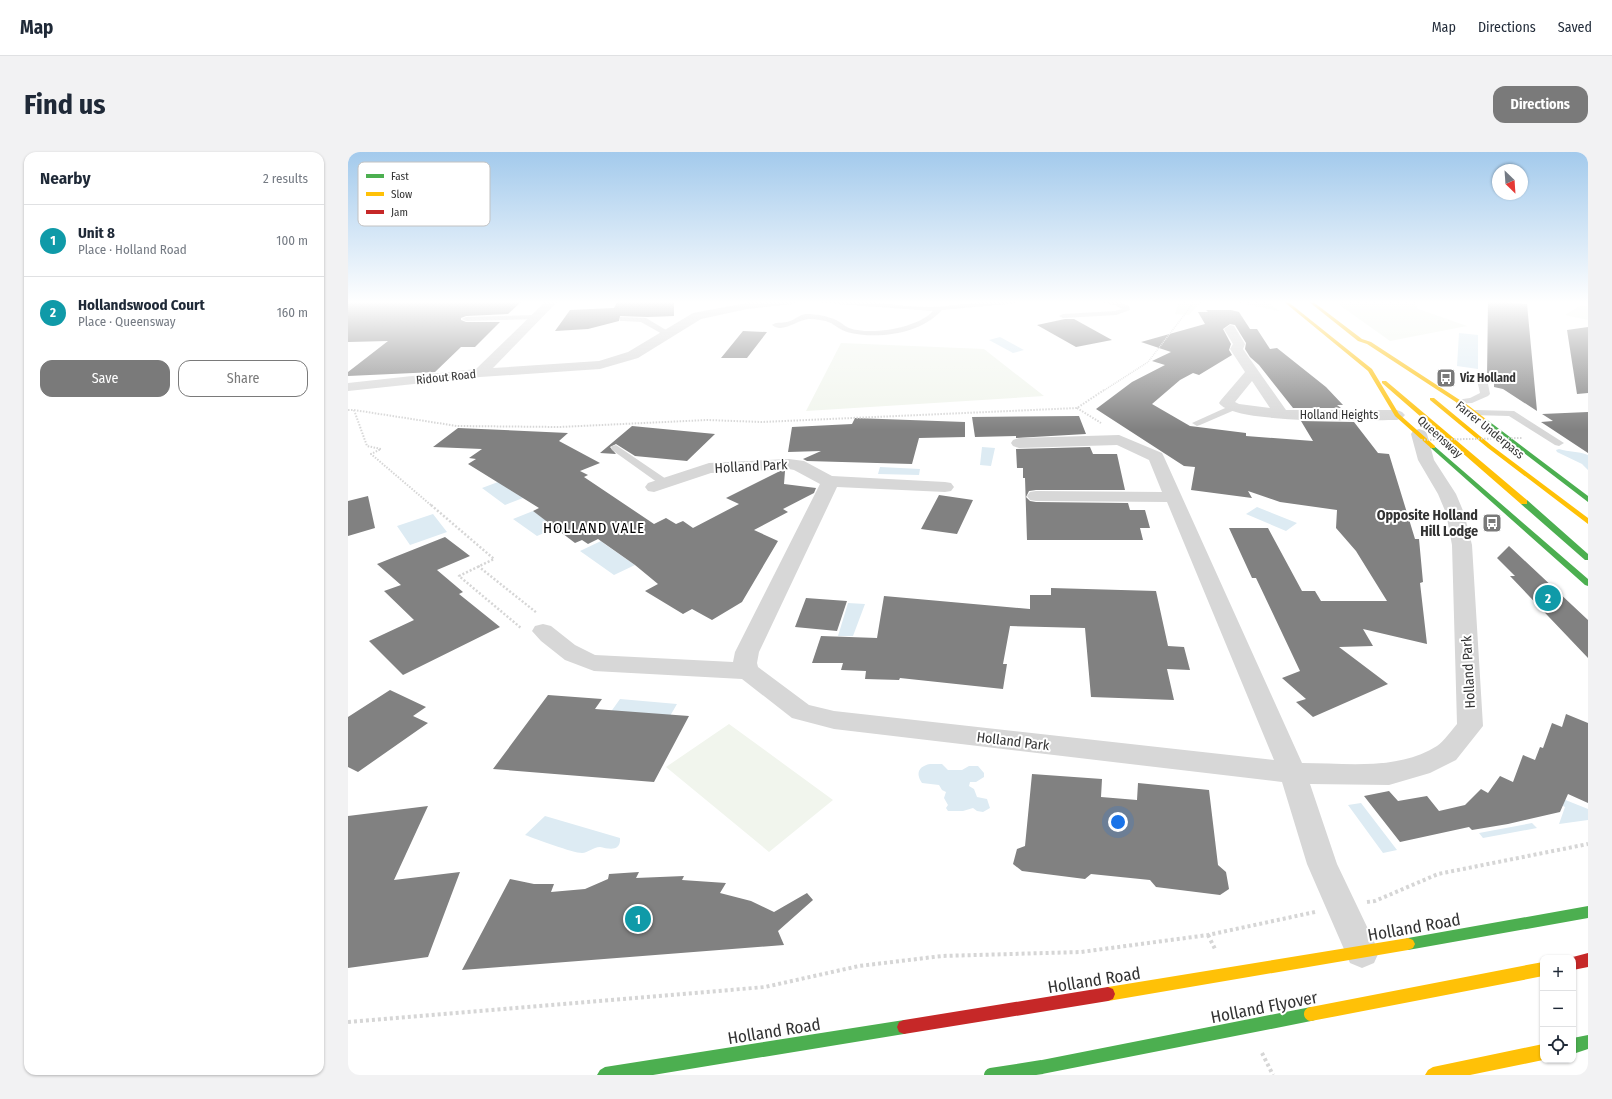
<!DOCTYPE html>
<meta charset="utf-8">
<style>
:root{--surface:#fff;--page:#f2f2f3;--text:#1f2937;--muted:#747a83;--line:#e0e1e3;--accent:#7a7a7a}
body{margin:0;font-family:"Fira Sans Condensed",sans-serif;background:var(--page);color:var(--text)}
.controls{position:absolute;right:12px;bottom:12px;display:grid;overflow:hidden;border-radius:8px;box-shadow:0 1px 3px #0004}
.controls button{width:36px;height:36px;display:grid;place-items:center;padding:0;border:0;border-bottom:1px solid var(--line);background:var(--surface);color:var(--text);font:20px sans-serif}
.compass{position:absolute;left:1144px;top:12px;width:36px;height:36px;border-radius:50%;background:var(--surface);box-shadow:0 1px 3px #0004;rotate:155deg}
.you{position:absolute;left:770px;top:670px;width:14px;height:14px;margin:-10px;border:3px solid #fff;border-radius:50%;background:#1a73e8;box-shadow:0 0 0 6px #1a73e833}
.badge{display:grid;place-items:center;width:26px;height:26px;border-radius:50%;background:var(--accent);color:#fff;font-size:13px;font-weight:700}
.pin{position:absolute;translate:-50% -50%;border:2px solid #fff;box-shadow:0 1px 4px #0006}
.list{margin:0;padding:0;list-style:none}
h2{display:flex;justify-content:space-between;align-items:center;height:52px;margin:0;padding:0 16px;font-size:17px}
h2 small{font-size:13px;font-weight:400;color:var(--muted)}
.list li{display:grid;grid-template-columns:26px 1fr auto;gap:12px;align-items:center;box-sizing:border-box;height:72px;padding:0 16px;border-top:1px solid var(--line)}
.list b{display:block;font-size:15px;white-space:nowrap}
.list p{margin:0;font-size:13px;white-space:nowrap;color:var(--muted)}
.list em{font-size:13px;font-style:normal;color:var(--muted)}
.actions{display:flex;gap:8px;padding:12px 16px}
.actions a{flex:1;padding:9px 0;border:1px solid var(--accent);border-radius:12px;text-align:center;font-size:14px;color:var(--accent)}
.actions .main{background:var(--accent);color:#fff}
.icon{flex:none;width:22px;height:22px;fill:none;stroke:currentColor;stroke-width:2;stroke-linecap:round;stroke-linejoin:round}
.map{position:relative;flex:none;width:1240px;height:923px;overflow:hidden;border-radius:12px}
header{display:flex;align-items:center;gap:24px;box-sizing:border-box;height:56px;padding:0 20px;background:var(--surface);border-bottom:1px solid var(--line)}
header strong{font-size:19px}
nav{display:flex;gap:22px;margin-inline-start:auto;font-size:14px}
.intro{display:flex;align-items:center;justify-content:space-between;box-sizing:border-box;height:96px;padding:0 24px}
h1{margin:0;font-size:28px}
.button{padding:10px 18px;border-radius:12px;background:var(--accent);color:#fff;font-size:14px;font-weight:700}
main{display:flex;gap:24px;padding:0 24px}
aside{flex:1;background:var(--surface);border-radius:12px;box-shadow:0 1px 3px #0004}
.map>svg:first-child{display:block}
.green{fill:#f1f5ed}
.water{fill:#ddebf3}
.building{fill:#818181}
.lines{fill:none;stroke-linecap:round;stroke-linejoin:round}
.path-far3{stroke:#d6d6d6;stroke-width:1.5;stroke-dasharray:1 1;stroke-linecap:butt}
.path-far2{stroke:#d6d6d6;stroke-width:2;stroke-dasharray:1.5 1.5;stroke-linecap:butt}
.path-far1{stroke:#d6d6d6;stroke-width:2.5;stroke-dasharray:2 2;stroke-linecap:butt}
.path{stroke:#d6d6d6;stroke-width:4;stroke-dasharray:3 3;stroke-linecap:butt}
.lane{fill:#d7d7d7;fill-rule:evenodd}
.street{fill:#d7d7d7;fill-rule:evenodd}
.fast{fill:#4caf50;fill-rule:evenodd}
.slow{fill:#ffc107;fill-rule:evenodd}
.jam{fill:#c62828;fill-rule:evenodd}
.path-bridge{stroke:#d6d6d6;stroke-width:2;stroke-dasharray:1.5 1.5;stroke-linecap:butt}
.fast-bridge{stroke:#4caf50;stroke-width:14}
.slow-bridge{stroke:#ffc107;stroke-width:14}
.labels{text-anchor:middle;stroke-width:4;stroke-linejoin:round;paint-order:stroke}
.far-street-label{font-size:12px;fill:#333;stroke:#fff}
.far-poi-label{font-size:12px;font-weight:bold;fill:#333;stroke:#fff;text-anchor:start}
.street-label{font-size:14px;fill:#333;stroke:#fff}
.poi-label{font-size:14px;font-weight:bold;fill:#333;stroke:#fff;text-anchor:end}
.neighbourhood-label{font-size:15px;letter-spacing:1px;fill:#000;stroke:#fff}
.near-street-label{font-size:17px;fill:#333;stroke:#fff}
.key{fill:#fff;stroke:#c2c2c2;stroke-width:1}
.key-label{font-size:11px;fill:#333}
</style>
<header>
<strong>Map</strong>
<nav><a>Map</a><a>Directions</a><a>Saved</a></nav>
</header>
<div class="intro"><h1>Find us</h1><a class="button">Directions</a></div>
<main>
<aside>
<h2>Nearby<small>2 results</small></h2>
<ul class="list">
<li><span class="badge" style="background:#0f9aa8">1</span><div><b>Unit 8</b><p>Place · Holland Road</p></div><em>100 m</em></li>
<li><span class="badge" style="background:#0f9aa8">2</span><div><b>Hollandswood Court</b><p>Place · Queensway</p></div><em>160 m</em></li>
</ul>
<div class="actions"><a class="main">Save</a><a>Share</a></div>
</aside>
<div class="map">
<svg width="1240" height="923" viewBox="0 0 1240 923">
<rect width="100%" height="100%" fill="#fff"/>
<path class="green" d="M831,149H854L841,163L827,162Z
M881,149H919L931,159Z
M986,149H1066L1070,157L1119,174L1042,189Z
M1233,153L1240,154V168L1217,163Z
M493,191L636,197L696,244L458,259Z
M381,572L485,648L421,700L318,615Z"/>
<path class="water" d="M1111,181L1130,183V217L1109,214Z
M652,185L676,198L665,201L641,188Z
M634,295L647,296L643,314L632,313Z
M1211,297C1221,300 1230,299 1240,303V318L1234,312L1209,300L1208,298Z
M532,315L572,317L571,323L530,322Z
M150,330L175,346L157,353L134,336Z
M909,355L949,371L938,379L898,362Z
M185,359L208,376L189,384L165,367Z
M85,362L99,380L62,393L49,374Z
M253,389L258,393L287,413L266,423L232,399Z
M500,451L517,452L505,484H490Z
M272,547L329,552L322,564L262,561Z
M582,612H594L600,618H614L621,614H630L636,621V625L628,630H622L621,634L626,637L629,645L639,647L642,656L635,660L629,659L625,656L615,659H600L598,656L600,653L596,646L598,640L594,638L591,633L574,631C567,621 571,614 582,612Z
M1215,647L1240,657V668L1211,672L1217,655L1212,652Z
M1013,651L1049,698L1035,701L1000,653Z
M197,664L272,686C273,700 261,697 252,695C245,695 240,701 234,701C225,701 188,687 177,683Z
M1184,671L1189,676L1135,686L1131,681Z"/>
<path class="building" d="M0,149H174L160,162L118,164L113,166V168L118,170H152L127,195H113L87,220L0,224V220L40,189L0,190Z
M270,149H326V164L300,165L272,164L271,169L240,177L207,179L222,158L266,156Z
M1140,149L1179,152L1189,259L1155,237L1146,235V228L1139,226Z
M858,158H883L891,160L902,177H909L922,197L929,196L978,235L995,253H989L993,256H945L911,213L902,205L897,197L898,191L887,173L882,172L875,177L883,192L881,198L884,203L851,223L845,221L832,228L804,252L842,274L898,281V284L965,289L953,269L1006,270L1030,301L1041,302L1067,387H1071L1075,430L1072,431L1079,492L1015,477L1025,494L991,495L1040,532L965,565L948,550L958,547L934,526L952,519L908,426H904L881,376H920L954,439H967L973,449H1039L1008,399L988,376L989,358L932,350L900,339L904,346L843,338L847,315L836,314L748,257L784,230L817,213L804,209L823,200L793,190L857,172L850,160H860Z
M717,167H726L764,188L728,195L689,173Z
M1240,175V241L1229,242L1219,178Z
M395,179L419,180L399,206H373Z
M1240,260V301L1193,270L1205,269L1194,262Z
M731,264L738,282L668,286V284L627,285L624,265Z
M507,266L617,270V285L571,286L564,312L459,309L455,307L473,299L440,300L444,275L504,272Z
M284,274L367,282L339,309L287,304L268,292L262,295L268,302L252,301Z
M110,276L220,281L211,289L252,311L232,319L240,323L236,325L306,372L318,366L328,372L335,369L345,376L391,352L378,346L432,319H437L436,332L468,336L466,341L435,357L440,360L406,378L430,389L394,450L364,468L344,457L335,462L297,439L310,432L287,413L250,387L240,392L234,388L227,391L185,359L191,356L120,312L128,307L121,306L134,297L85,295Z
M742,295L745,302H769L777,338H688L681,339L678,345L682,349L688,350L780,351L782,358H797L802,376H792L795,388H679L677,326H675V316H669L668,297Z
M591,343L625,348L609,382L573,377Z
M20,344L27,376L0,384V349Z
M97,385L122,404L89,418L115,440L111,442L152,475L55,523L21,489L66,468L36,439L53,433L29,412Z
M1161,394L1240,468V506L1162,424H1167L1149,406Z
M703,436L808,439L820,494L836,495L842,518L819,517L826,548L743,545L737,476L662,474L655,512H659L655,537L552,526L551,528L517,527L518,519L493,518L495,511H464L473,484L529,486L536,444L682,457V443H703Z
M458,446L499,449L489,479L447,475Z
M42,538L78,555L65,564L80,571L10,620L0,615V565Z
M200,543L254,547L247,557L341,564L306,630L145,617Z
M1218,562L1240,571V651L1220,642L1212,660L1160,672L1124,678L1121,675L1052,690L1016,644L1041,639L1050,649L1079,644L1091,659L1117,653L1133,637L1140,641L1152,624L1165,630L1175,603L1187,608L1192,595L1195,596L1204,571L1214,575Z
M684,622L754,627L753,645L789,648L790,631L861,638L870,713L878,720L881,737L872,743L808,735L802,728L743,722L737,727L674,719L665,712L669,697L677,694Z
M80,654L46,728L112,720L80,805L0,816V664Z
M291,720L288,726L336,724L334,728L378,731L372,741L403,749L426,760L459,741L465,748L430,779L436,793L114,818L162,727L186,732H206L203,740L237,737L260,727L261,722Z"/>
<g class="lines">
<path class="path-far3" d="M755,239L800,210L847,149"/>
<path class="path-far2" d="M729,256L753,271
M0,258H6L19,294L33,297L23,302L84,354
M6,258L109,274L212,275L359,268L414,270L729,256L756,238"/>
<path class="path-far1" d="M83,353L146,407L111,424L173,476
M130,414L189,461"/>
<path class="path" d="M1019,750L1027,749L1090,722L1240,692
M860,783L867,797
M0,870L417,835L511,814L594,804L733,800L860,783L967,760
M914,901L925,923"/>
<path class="lane" d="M471,149C507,144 545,155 581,155C612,155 644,145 675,149L671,151L594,158C573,182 529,188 499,180C493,178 488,174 483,171C476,168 468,167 461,167C450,167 435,182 424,173C429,169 436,172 442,169C448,167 450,163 458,162C467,162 480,164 488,168C493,170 496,174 501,176C523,184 570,176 585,159L475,151Z
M754,149H769L781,154L782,158L768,163L715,166L711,164L715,162L767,159L774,157L767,153L754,151Z
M188,163H191V167L118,169L114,167L118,165Z
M272,165L298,166L323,181L316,183L293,170L275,169H272Z
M1135,229L1140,232L1142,242L1140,244L1124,251L1108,252V248L1122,246L1132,241L1130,232Z
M886,252L891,255L889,257L852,273L849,274L844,271Z
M1127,258L1166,259L1216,291L1211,294L1207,293L1161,264L1124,263L1122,261L1124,259Z
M268,293L321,329L323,331L321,333H313L264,298L263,296L264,294Z"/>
<path class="street" d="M198,149H210L145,216L251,209L280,200L345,161L399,151L417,149H451L445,152L399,157L353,167L290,206L252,217L132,225L0,239V231L128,217Z
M882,173L886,174L897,192L895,197L938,258H1049L1054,260L1057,263L1054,266L1049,268C1020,268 886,273 871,251L873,248L897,220L882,197L885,192L876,177ZM904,229L922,256L891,252L887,250Z
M1071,277L1077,279L1079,282L1086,308L1108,342L1116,361L1124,393L1135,574L1108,608L1082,621L1041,633L962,632L989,712L1031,800L1026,811L1014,816L1002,811L959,712L934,630L486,577L444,566L394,527L246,519L217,508L193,489L184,479L187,474L195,472L203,474L227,493L247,503L385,510L387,500L472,332L446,318L441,317L363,321L306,340L300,339L297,335L300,331L361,311L441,307L456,309L484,324L597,330L603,331L606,335L603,339L597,340L489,335L411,500L409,511L410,515L461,553L486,559L926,608L819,350L688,349L682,348L679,344L682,340L688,339L814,340L801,308L769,293L671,296L665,294L663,291L665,288L671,286L771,283L814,301L816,305L954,611C998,611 1049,619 1089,594C1096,589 1103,579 1109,572L1104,393L1098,361L1090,342L1070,308L1063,282L1065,279Z"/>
<path class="fast" d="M1134,267H1138L1240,344V350L1134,269Z
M1085,293L1240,427V434L1237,433L1083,296L1082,295Z
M1173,348H1179L1240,402V408H1237L1173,352Z
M1240,754V766L1060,798L1055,796L1053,792L1055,788L1060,786Z
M556,868L561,870L563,875L561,880L556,882L305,923H249L252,918L257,915Z
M1240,883V897L1225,902V886Z"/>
<path class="slow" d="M935,149H939L1024,217L1051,262L1087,294V296H1083L1047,264L1020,219Z
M960,149H964L1014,187L1023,190L1121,254L1139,268L1134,269L1117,256L1019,192L1010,189Z
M1034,229H1038L1179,348V352H1173L1034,231Z
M1082,246H1086L1144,294L1240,366V372L1140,296L1082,248Z
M1060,786L1065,788L1067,792L1065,796L1060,798L760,849L755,847L753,842L755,837L760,835Z
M1195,892V908L1122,923H1077L1080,918L1085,915Z"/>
<path class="jam" d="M1240,801V815L1225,818V806H1221Z
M760,835L765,837L767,842L765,847L760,849L556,882L551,880L549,875L551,870L556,868Z"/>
<path class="path-bridge" d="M1067,288L1174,286"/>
<path class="fast-bridge" d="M643,923L694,915L963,862"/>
<path class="slow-bridge" d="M963,862L1195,817"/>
</g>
<linearGradient id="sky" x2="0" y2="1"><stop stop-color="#a3caec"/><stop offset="0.54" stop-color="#fff"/><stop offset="1" stop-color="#fff" stop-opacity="0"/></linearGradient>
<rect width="1240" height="278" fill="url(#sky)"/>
<defs>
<g id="bus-square" transform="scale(1)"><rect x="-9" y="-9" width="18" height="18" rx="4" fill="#7a7a7a" stroke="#fff"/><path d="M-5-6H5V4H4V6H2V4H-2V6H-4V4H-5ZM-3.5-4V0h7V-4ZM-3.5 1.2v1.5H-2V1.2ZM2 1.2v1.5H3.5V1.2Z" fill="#fff"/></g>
</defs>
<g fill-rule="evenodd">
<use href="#bus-square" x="1098" y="226"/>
<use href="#bus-square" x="1144" y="371"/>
</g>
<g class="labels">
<g class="far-street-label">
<text transform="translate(98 225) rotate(-6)" y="4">Ridout Road</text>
<text x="991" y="267">Holland Heights</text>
<text transform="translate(1142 278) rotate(39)" y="4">Farrer Underpass</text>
<text transform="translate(1092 285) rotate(42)" y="4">Queensway</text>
</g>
<g class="far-poi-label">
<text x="1112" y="230">Viz Holland</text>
</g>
<g class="street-label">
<text transform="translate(403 314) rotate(-3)" y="5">Holland Park</text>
<text transform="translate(1120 520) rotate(-93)" y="5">Holland Park</text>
<text transform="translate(665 589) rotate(7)" y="5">Holland Park</text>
</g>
<g class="poi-label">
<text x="1130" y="368">Opposite Holland<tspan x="1130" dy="16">Hill Lodge</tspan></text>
</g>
<g class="neighbourhood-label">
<text x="246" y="381">HOLLAND VALE</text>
</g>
<g class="near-street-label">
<text transform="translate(1066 775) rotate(-10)" y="6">Holland Road</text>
<text transform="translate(746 828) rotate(-9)" y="6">Holland Road</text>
<text transform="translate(916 855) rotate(-11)" y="6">Holland Flyover</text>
<text transform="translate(426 879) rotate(-9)" y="6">Holland Road</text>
</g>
</g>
<rect x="10" y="10" width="132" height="64" rx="6" class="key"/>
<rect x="18" y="22" width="18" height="4" fill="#4caf50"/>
<rect x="18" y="40" width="18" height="4" fill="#ffc107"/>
<rect x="18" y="58" width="18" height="4" fill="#c62828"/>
<g class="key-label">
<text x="43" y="28">Fast</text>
<text x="43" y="46">Slow</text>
<text x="43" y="64">Jam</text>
</g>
</svg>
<div class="controls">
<button>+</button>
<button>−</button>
<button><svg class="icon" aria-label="locate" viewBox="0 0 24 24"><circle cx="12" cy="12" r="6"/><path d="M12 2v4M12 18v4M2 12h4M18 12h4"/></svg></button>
</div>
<svg class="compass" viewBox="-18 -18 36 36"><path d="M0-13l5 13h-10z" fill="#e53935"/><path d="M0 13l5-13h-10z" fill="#747a83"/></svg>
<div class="you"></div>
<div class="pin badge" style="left:290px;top:767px;background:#0f9aa8">1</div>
<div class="pin badge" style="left:1200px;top:446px;background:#0f9aa8">2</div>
</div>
</main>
